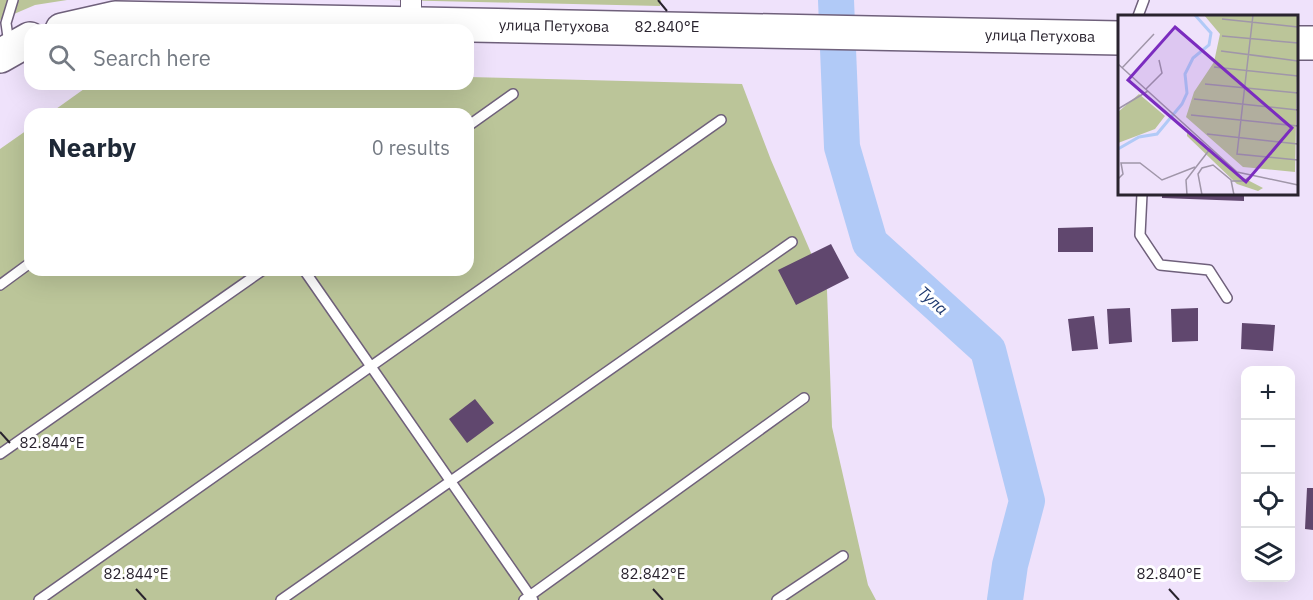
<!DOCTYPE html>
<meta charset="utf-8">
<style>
:root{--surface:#fff;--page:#f2f2f3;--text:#1f2937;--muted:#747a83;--line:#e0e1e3}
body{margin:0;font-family:"IBM Plex Sans",sans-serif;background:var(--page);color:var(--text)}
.controls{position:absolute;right:18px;bottom:18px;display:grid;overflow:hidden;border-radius:12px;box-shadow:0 6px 24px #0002}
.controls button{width:54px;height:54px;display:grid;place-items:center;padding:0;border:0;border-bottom:2px solid var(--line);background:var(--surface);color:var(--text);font:30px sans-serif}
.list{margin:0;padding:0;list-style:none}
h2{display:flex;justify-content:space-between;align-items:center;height:78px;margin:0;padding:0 24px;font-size:26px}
h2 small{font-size:20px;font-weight:400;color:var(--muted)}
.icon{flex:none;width:33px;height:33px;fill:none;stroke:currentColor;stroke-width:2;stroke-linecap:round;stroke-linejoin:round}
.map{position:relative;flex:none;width:1313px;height:600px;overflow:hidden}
.search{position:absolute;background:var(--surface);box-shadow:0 6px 24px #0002;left:24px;top:24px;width:450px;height:66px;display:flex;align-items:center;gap:15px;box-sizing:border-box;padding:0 21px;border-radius:18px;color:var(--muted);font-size:22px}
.panel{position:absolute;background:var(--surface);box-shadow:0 6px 24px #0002;left:24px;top:108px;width:450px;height:168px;border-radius:18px}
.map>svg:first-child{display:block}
.green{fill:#bbc599}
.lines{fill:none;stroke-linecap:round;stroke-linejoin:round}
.river{stroke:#b1caf7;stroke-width:36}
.building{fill:#60476e}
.lane-casing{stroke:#6f607b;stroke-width:12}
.street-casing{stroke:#6f607b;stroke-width:22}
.highway-casing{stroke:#6f607b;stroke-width:36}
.lane{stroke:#fff;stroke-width:9}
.street{stroke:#fff;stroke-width:20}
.highway{stroke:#fff;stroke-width:33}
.ticks{fill:none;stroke:#29232e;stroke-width:2}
.labels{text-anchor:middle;stroke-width:6;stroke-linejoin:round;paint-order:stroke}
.street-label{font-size:15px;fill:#29232e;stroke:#fff}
.water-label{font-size:16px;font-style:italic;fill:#1d386e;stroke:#fff}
.inset-river{fill:none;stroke:#b1caf7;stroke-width:3}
.inset-road{fill:none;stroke:#a096a9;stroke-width:1.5}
.view{fill:#7b2cbf;fill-opacity:0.15;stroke:#7b2cbf;stroke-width:3}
.inset-edge{fill:none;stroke:#29232e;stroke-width:3}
.ticks-label{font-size:15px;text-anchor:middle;fill:#29232e;stroke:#fff;stroke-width:6;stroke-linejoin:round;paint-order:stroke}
</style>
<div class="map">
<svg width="1313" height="600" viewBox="0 0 1313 600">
<rect width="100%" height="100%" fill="#efe2fb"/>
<path class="green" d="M0,0H67L35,5L0,20Z
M391,0H661L660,6Z
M468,77L742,84L771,160L827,290L832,427L868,585L876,600H0V149L30,128V270H468V114H49L91,84H468Z"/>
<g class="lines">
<path class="river" d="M836,0L842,147L870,243L988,350L1027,501L1010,565L1005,600"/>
</g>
<path class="building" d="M1162,194H1244V201L1162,198Z
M1093,227V252H1058V228Z
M831,244L849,278L796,305L778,270Z
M1130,308L1132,342L1109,344L1107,309Z
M1198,308V341L1172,342L1171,309Z
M1094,316L1098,349L1072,351L1068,319Z
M1242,323L1275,325L1273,351L1241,349Z
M475,399L494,423L467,443L449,419Z
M1307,488H1313V530L1305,529Z"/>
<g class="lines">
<g class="lane-casing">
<path id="lane" d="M1138,16L1144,0
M9,44L6,23L13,0
M468,126L513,94
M1142,194L1140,235L1160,265L1209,270L1227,298
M304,270L533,600
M0,285L30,263
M0,454L263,270
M39,600L721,120
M281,600L792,242
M524,600L804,398
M777,600L843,556"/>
</g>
<g class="street-casing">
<path id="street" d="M411,0V23"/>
</g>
<g class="highway-casing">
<path id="highway" d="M62,30L115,18L1120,38
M1296,43H1313
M0,56L30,39"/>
</g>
<use href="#lane" class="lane"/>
<use href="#street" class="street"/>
<use href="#highway" class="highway"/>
</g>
<path class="ticks" d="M658,0L667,11M0,432L10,443M136,589L146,600M653,589L663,600M1169,589L1179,600"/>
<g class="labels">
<g class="street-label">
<text transform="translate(554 26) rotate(1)" y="5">улица Петухова</text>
<text transform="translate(1040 36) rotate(1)" y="5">улица Петухова</text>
</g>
<g class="water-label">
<text transform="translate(933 300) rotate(42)" y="6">Тула</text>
</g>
</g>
<g transform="translate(1118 15)">
<rect width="180" height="180" fill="#efe2fb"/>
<path d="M86,0H180L177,157L125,152L68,102L76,77L96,47L102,19ZM21,79L47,101L37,114L0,128V97ZM69,115L118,159L145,173L140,176L119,169L69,121Z" fill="#bbc599"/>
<path class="inset-river" d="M0,134L21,122L39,119L64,89L69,78L67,59L75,43L91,30L93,18L77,0"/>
<path class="inset-road" d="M135,0L119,139L180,145M104,4L180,12M104,21L180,28M103,36L180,46M0,49L119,157L180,170M96,52L180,61M4,53L36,19M87,69L180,78M28,74L44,58L41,45M76,84L180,95M0,94L30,76M73,100L180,111M89,119L180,129M0,164L5,159L3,148H22L44,165L77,152M114,166H126L131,162M69,180L68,165L92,134M84,180L80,159L84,153L95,150L113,165L116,180"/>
<path class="view" d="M57,12L174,113L128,167L10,65Z"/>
<rect width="180" height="180" class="inset-edge"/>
</g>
<g class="ticks-label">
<text x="667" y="32">82.840°E</text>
<text x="52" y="448">82.844°E</text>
<text x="136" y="579">82.844°E</text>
<text x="653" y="579">82.842°E</text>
<text x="1169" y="579">82.840°E</text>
</g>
</svg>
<div class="controls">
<button>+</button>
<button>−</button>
<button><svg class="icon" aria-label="locate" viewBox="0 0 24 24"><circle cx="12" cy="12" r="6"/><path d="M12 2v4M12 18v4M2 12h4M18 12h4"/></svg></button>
<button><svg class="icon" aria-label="layers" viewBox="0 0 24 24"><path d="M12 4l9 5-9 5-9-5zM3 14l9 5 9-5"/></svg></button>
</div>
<div class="search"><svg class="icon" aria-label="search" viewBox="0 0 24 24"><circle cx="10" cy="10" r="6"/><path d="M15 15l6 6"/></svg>Search here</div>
<section class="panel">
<h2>Nearby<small>0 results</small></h2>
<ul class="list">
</ul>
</section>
</div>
